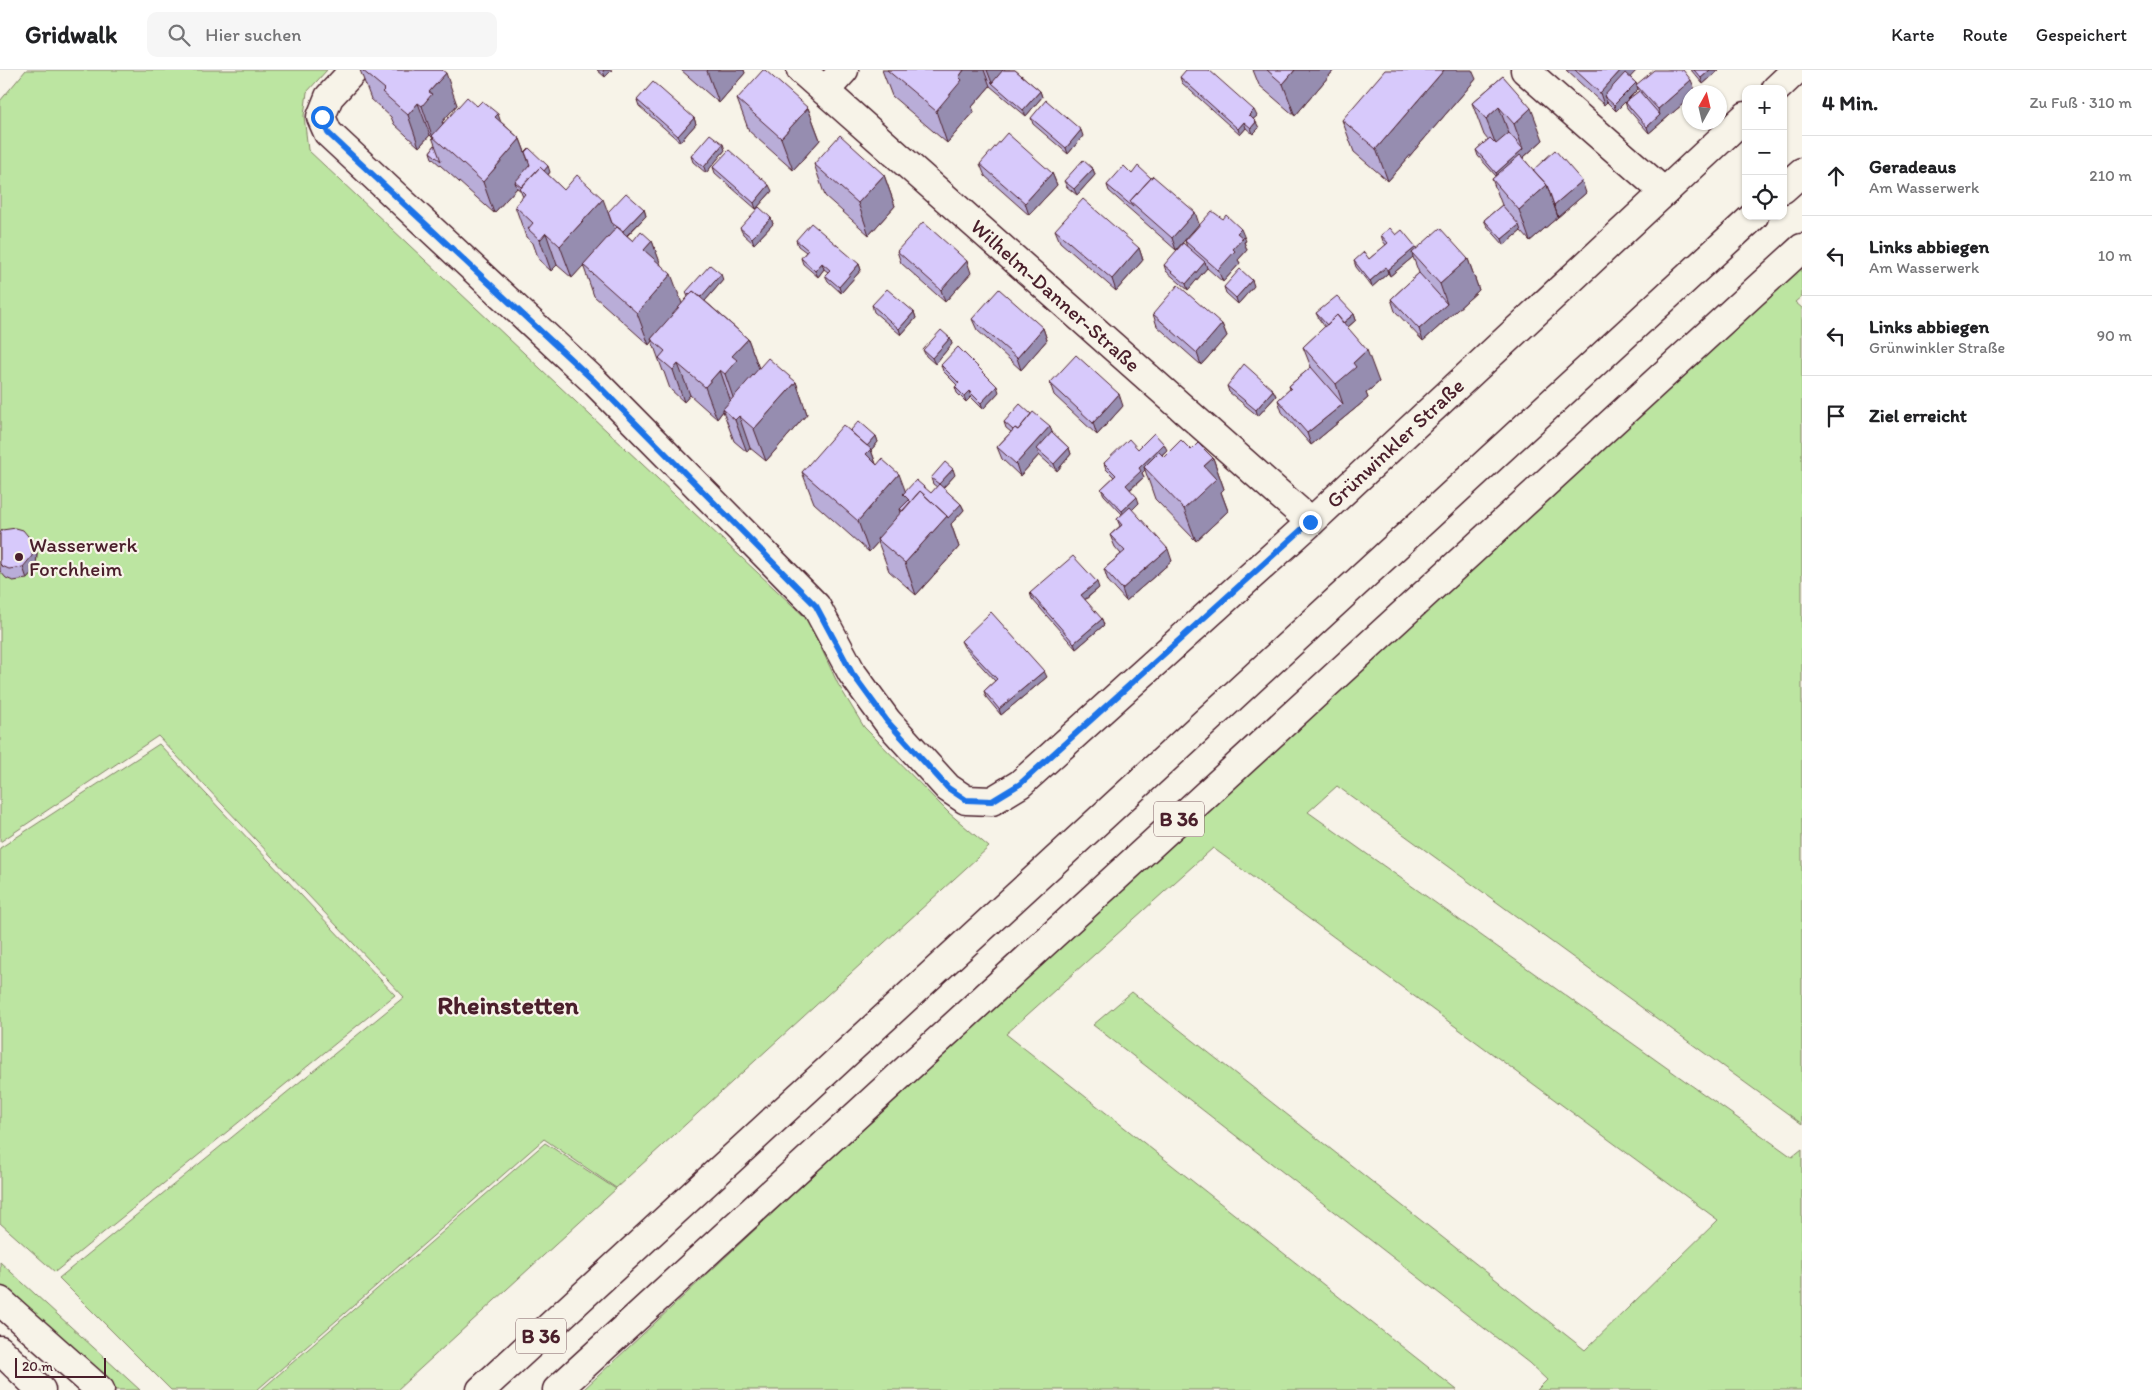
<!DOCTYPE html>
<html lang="de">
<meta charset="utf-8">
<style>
:root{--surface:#fff;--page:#f6f6f6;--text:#202124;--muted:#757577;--line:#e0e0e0}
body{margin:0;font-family:Itim,sans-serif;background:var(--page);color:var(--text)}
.controls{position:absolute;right:15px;top:15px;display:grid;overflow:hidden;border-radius:10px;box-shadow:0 1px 4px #0004}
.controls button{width:45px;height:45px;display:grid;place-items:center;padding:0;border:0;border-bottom:1px solid var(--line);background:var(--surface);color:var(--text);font:25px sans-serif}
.compass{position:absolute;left:1682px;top:15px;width:45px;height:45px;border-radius:50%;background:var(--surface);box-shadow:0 1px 4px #0004;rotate:8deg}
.scale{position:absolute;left:15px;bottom:12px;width:91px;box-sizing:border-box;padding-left:5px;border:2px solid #4a1f2b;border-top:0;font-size:14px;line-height:18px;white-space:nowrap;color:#4a1f2b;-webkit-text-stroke:4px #f7f3e8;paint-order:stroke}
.stop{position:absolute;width:15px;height:15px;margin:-11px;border:4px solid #1a73e8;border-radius:50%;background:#fff}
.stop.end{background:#1a73e8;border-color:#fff;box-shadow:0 1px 5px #0008}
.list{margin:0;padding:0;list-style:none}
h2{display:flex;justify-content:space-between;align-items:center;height:65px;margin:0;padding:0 20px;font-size:21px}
h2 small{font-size:16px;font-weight:400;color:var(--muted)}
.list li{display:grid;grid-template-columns:32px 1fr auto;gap:15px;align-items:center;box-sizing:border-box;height:80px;padding:0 20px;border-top:1px solid var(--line)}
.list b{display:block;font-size:19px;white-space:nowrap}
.list p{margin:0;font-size:16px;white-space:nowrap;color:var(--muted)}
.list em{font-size:16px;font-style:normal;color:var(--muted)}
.icon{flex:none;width:28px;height:28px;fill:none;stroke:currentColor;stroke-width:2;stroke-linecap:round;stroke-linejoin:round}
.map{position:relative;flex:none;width:1802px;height:1320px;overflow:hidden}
header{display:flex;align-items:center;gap:30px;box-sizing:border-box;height:70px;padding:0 25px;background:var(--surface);border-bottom:1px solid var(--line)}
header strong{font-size:24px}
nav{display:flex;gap:28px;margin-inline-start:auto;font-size:18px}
.search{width:350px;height:45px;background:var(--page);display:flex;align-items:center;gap:12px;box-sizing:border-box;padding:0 18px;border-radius:10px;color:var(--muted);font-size:19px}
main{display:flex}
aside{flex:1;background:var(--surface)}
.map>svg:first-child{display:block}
.green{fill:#bce5a1;stroke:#838266}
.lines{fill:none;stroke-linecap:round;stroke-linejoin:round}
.minor-casing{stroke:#4a1f2b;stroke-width:31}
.secondary-casing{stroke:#4a1f2b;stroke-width:31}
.primary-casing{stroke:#4a1f2b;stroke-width:31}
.minor{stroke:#f7f3e8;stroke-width:28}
.secondary{stroke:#f7f3e8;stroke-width:28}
.primary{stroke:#f7f3e8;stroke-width:28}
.wall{fill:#b9add8;stroke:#4a1f2b}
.shaded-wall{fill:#968db0;stroke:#4a1f2b}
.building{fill:#d7c9fb;stroke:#4a1f2b}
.route{stroke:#1a73e8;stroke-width:6}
.poi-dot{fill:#4a1f2b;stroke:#f7f3e8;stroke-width:2}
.labels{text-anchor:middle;stroke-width:4.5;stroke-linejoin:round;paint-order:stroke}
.shield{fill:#f7f3e8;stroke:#7e5f64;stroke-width:1}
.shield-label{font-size:20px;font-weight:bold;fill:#4a1f2b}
.street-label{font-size:21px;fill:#4a1f2b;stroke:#f7f3e8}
.poi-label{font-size:21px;fill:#4a1f2b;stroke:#f7f3e8;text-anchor:start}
.district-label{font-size:26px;font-weight:bold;fill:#4a1f2b;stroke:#f7f3e8}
</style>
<header>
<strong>Gridwalk</strong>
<div class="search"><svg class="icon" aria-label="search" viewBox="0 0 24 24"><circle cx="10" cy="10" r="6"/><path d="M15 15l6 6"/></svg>Hier suchen</div>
<nav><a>Karte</a><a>Route</a><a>Gespeichert</a></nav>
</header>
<main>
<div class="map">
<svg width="1802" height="1320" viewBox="0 0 1802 1320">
<rect width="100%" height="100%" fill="#f7f3e8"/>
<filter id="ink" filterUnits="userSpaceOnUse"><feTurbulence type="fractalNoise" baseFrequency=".02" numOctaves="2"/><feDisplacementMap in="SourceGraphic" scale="10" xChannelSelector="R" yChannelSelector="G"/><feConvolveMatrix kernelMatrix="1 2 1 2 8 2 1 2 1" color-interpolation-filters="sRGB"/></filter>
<g filter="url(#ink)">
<path class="green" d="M26,0H327L307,22L304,46L308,80L808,550L838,614L864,657L949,743L989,777L616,1118L544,1069L257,1320H171L59,1208L404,927L158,666L0,772V31Z
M1802,197V226L1795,232L1802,238V1054L1337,716L1308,742L1792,1087L1802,1079V1320H1537L1547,1310L1529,1293L1093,955L1132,922L1585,1280L1718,1150L1213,778L1006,964L1457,1320H583L821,1098Z
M159,674L395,925L55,1202L0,1153V778Z
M545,1073L616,1119L397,1320H261Z
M0,1192L140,1320H112L0,1219Z"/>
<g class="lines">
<g class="minor-casing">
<g id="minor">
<path id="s1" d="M354,0L329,27L321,47L328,63L594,311L816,536L852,603L887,651L948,718L966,730L992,731L1020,714L1311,452L1746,46"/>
<path id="s2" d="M801,0L1311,452"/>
<path d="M1525,0L1664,122"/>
<path d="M1776,19L1796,0"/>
<path d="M825,21L844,0"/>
</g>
</g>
<g class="secondary-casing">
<path id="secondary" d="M0,1231L100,1320
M0,1280L41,1320"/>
</g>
<g class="primary-casing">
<path id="primary" d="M1783,119L1802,102
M481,1320L1754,146
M557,1320L1802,178"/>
</g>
<use href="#minor" class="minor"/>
<use href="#secondary" class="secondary"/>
<use href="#primary" class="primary"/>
</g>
<path class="wall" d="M360,0H442L457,35L442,52L443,53L477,36L500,51L520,69L525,82L550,102L548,105L564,120L608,142L644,139L646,146L627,166L633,171H652L661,196L682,234L688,227L686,222L723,210L705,231L748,269L759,299L796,312L807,344L766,391L750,378L747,382L734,371L723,341L717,349L690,325L684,332L670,319L664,302L663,301L652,271L649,275L594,226L583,195L572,208L557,195L551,201L539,190L533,173L526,167L515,136L523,127L520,120L517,118L494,143L432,88L430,82L435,75L432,67L430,65L419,77L394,54L391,47L371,29Z
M597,0H612L605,7Z
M681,0H744L745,3L719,33Z
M882,0H1015L1040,21L1042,27L1026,46L990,16L972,37L974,42L947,73L892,26Z
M1253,0H1334L1295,46L1259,15Z
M1566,0H1637L1630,7L1636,13L1637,15L1696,22H1690V28L1649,63L1627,38L1625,32L1639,21L1638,19L1616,41L1607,32L1604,35Z
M1691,0H1719L1703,14Z
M1503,6L1543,70L1523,88L1533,100L1586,123L1530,171L1521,161L1504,175L1487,156L1484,150L1502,135L1492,109L1496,106L1478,86L1476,80L1488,70L1484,65L1472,33Z
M1180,7L1257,46L1253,49L1259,58L1253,64L1246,58L1240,65L1182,13Z
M1476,9L1388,111L1354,82L1342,50Z
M737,29L808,38L820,70L793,100L749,61Z
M637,30L694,48L696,54L680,72L639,36Z
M1031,48L1083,66L1068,84L1033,54Z
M725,80L706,103L693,92L691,86Z
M814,94L884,105L895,136L869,165L825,126Z
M980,94L1052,103L1057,115L1029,145L985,106Z
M713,97L772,121L756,139L715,103Z
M1093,99L1095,105L1077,125L1067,117L1064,111Z
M1132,104L1199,154L1176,180L1109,121L1107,115Z
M771,148L773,154L754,174L743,164L740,158Z
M1055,160L1139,178L1143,190L1116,221L1060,172Z
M1381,165H1396L1417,179L1468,189L1479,220L1423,271L1395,241L1391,229L1419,203L1413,187L1390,206L1388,203L1372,217L1356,197L1354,191L1369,189L1386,175L1383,171Z
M796,170L859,194L861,200L841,223L828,211L825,205L828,202L824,199L818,207L803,194L801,188L806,182L798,176Z
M1185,171H1246L1244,172L1247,180L1238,190L1240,193L1223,212L1207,198L1188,220L1166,201L1164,195L1187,177Z
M897,181L971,203L945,232L901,193Z
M1254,216L1238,234L1226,223L1224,217Z
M872,235L914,242L916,248L901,265L874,242Z
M1316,243L1354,244L1356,250L1347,258L1379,312L1366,323L1368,328L1311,375L1282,342L1278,330L1290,319L1289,316L1311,297L1303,277L1325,257L1319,249Z
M1153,244L1222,254L1227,266L1201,295L1157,256Z
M972,249L1043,258L1047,270L1021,300L977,260Z
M950,268L952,274L935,294L926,286L923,280Z
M941,295L999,322L983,339L971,327L966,332L957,323L955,317L957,315L943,301Z
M1050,313L1123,336L1097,365L1054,325Z
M1227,316L1273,320L1276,326L1258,346L1229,322Z
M1004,352L1052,362L1069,378L1071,384L1057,401L1039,385L1020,406L1002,389L997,377L1011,362L1006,358Z
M850,361L876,366L878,372L871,380L876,394L906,421L931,423L937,417L933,414L931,408L955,405L943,418L961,434L964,440L951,454L959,477L916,525L889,501L878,472L869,482L814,433L802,402Z
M1138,379L1167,380L1162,385L1164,387L1191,380L1213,388L1224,419L1221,422L1228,441L1196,471L1155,429L1145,400L1142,403L1144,407L1130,420L1139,433L1132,440L1172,491L1126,531L1108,511L1104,499L1121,484L1115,477L1110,465L1120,456L1117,449L1122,444L1104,425L1101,419L1114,407L1106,399L1104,393Z
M0,463L32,471L37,483L36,498L27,509L13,511L6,508L0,501Z
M1099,518L1085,530L1104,555L1076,579L1032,529L1030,523Z
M961,571L1047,607L1001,645L986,627L984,621L995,611L964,577Z"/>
<path class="shaded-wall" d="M604,0H612L605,7L603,1Z
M708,0H744L745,3L719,33L707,1Z
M964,0H984L990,16L972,37L974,42L947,73L936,41L959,7Z
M987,0H1010L992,13Z
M1295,0H1334L1295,46L1283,14Z
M1444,0H1472L1476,9L1388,111L1376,79Z
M1621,0H1637L1609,30L1604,26L1607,32L1604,35L1600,23Z
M1710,0H1719L1703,14L1701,8Z
M446,3L457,35L442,52L444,56L433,68L422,36L429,22Z
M1691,10L1696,22H1690V28L1649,63L1647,57L1660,45L1658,39Z
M1636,13L1638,19L1616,41L1614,35Z
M1040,21L1042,27L1026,46L1023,40Z
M418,33L430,65L419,77L408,45Z
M1499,37L1511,69L1498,80L1486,49Z
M808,38L820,70L793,100L781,68Z
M1531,38L1543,70L1499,109L1496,103L1523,79L1514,54Z
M1254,40L1257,46L1251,51L1249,45Z
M498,44L509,76L495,47Z
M694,48L696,54L680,72L678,66Z
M1244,52L1246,58L1240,65L1238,59Z
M1256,52L1259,58L1253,64L1251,58Z
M1081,60L1083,66L1068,84L1066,78Z
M520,69L532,101L515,112L517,118L494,143L483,112Z
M723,74L725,80L706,103L704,97Z
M548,96L550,102L529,127L526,121Z
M1093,99L1095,105L1077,125L1074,119Z
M1052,103L1057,115L1029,145L1025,133Z
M884,105L895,136L869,165L858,133Z
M1582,111L1586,123L1558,147L1554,135Z
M769,115L772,121L756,139L754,133Z
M1547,115L1558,147L1530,171L1519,140Z
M603,129L615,161L572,208L560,176Z
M644,139L646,146L625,167L623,161Z
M1195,142L1199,154L1176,180L1172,168Z
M771,148L773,154L754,174L752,168Z
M1519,155L1521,161L1504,175L1502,169Z
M1241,159L1246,171L1244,172L1247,180L1238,190L1240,193L1223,212L1218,200L1233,179L1237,163Z
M546,163L557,195L551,201L540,170Z
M652,171L664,203L644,180Z
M1416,177L1418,183H1412L1413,187L1390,206L1388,200Z
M1139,178L1143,190L1116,221L1112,209Z
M1468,189L1479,220L1423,271L1419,259L1447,234L1440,214Z
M967,191L971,203L945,232L941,220Z
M1205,192L1207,198L1188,220L1186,214Z
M822,193L824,199L818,207L815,201Z
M859,194L861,200L841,223L839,217Z
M1386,197L1388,203L1372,217L1370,211Z
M671,204L683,236L651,269L652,271L649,275L637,243Z
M721,204L723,210L699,238L696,232Z
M1252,210L1254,216L1238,234L1236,228Z
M914,242L916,248L901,265L899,259Z
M1354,244L1356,250L1335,268L1333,262Z
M1222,254L1227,266L1201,295L1197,283Z
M1043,258L1047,270L1021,300L1017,288Z
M950,268L952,274L935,294L932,288Z
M748,269L760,301L736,336L725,304L732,286Z
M1367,280L1379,312L1366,323L1368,328L1311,375L1307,363L1343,334L1336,314L1353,293Z
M678,294L690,325L684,332L673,300Z
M720,300L731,332L723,339V341L717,349L705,317Z
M796,312L807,344L766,391L754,359Z
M997,316L999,322L983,339L981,333Z
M1273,320L1276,326L1258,346L1256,340Z
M969,321L971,327L966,332L964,326Z
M1119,324L1123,336L1097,365L1093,353Z
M739,346L750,378L747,382L735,350Z
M1050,356L1054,368L1037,379L1039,385L1020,406L1016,394Z
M876,366L878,372L871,380L882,411L858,385Z
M1164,374L1167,380L1146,399L1144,397L1145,400L1142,403L1144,407L1128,421L1126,415L1139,398Z
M1069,378L1071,384L1057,401L1054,394Z
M1213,388L1224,419L1221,422L1228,441L1196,471L1184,439L1204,396Z
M953,399L955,405L941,420L939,414Z
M899,404L911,436L900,439L902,445L877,469L878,472L869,482L858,451Z
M1137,427L1139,433L1125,447L1122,441Z
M961,434L964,440L951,454L959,477L916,525L905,493L947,446Z
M32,471L37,483L36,498L27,509L23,497Z
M1168,479L1172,491L1126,531L1122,519Z
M1097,512L1099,518L1083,531L1081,525Z
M1102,549L1104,555L1076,579L1074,573Z
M1044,601L1047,607L1001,645L999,639Z"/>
<path class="building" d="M362,0H442L446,3L429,22L432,24L422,36L418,33L408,45L382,22L385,19Z
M763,0H765L808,38L781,68L737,29Z
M887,0H964L959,7L962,10L936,41Z
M1003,0H1015L1040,21L1023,40L992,13Z
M1186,0H1209L1254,40L1249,45L1256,52L1251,58L1244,52L1238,59L1180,7Z
M1267,0H1295L1283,14Z
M1385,0H1444L1376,79L1342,50Z
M1575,0H1621L1600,23Z
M1654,0H1683L1691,10L1658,39L1636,15Z
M1694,0H1710L1701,8Z
M1625,3L1636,13L1614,35L1604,26Z
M1503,6L1531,38L1514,54L1499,37L1486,49L1472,33Z
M653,12L694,48L678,66L637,30Z
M1639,21L1660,45L1647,57L1625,32Z
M467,27L477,36L482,31L498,44L495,47L520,69L483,112L432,66Z
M1046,30L1081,60L1066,78L1031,48Z
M1007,63L1052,103L1025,133L980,94Z
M1509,63L1523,79L1496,103L1476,80L1490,68L1496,74Z
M710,64L723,74L704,97L691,86Z
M840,65L884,105L858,133L814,94Z
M435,75L441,91L430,82Z
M529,78L548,96L544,101L540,97L521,117L515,112L530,95L525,82Z
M729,80L769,115L754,133L713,97Z
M1555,80L1582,111L1554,135L1547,115L1533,100Z
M1520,85L1547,115L1519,140L1492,109Z
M1083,90L1093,99L1074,119L1064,111Z
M1124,96L1132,104L1138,96L1151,108L1130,131L1133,137L1107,115Z
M540,97L564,120L577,105L603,129L560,176L546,163L540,170L528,159L533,153L515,136L525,124L520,119Z
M1153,106L1195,142L1172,168L1130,131Z
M626,123L644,139L623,161L612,153L608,142Z
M1083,129L1139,178L1112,209L1055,160Z
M1502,135L1519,155L1502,169L1484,150Z
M759,137L771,148L752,168L740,158Z
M1212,141L1223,149L1226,145L1241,159L1237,163L1243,168L1233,179L1235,181L1218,200L1185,171Z
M923,152L967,191L941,220L897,181Z
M811,153L859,194L839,217L825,205L830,200L822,193L815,201L801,188L808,180L796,170Z
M617,157L633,171L641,161L652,171L644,180L671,204L637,243L583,195Z
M1390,158L1396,165L1402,160L1416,177L1388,200L1386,197L1370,211L1354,191L1364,182L1369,189L1388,173L1381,165Z
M1440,158L1468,189L1440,214L1412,183Z
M1183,173L1205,192L1186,214L1164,195Z
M710,195L721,204L701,227L693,221L689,225L686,222Z
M1240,199L1252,210L1236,228L1224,217Z
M1419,203L1447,234L1419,259L1391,229Z
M1178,215L1222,254L1197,283L1153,244Z
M887,219L914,242L899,259L872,235Z
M999,219L1043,258L1017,288L972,249Z
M693,221L748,269L732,286L737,290L725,304L720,300L705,317L678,294L673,300L659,288L665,281L651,269Z
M1337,226L1354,244L1343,253L1337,245L1327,255L1316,243Z
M1337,245L1367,280L1353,293L1356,297L1336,314L1303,277Z
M941,260L950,268L932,288L923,280Z
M958,277L997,316L981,333L969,321L964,326L955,317L959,313L941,295Z
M1076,285L1119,324L1093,353L1050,313Z
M768,288L796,312L754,359L739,346L735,350L723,339Z
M1244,294L1273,320L1256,340L1227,316Z
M1311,297L1343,334L1307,363L1278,330L1291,318L1289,316Z
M1020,334L1031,344L1018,360L1015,358L1013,360L1004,352Z
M1033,342L1050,356L1016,394L997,377L1015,358L1018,360Z
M859,351L876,366L867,376L850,361Z
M843,355L871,379L866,384L877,395L882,389L899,404L858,451L802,402Z
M1052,362L1069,378L1054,394L1037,379Z
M1154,363L1164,374L1139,398L1141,401L1126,415L1137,427L1122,441L1101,419L1116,405L1104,393L1129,369L1138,379Z
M1181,370L1191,380L1198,373L1213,388L1204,396L1216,409L1184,439L1144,397L1159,382L1164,387Z
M945,392L953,399L939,414L961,434L948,448L947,446L920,421L903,441L900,439L909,430L903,424L916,410L931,423L939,414L931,408Z
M920,421L947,446L905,493L877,469Z
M1130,437L1168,479L1122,519L1104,499L1125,481L1110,465L1122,455L1117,449Z
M16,458L23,460L32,471V486L23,497L9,499L2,496L0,494V463L2,460Z
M1073,486L1097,512L1081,525L1102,549L1074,573L1030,523Z
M991,542L1044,601L999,639L984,621L997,609L961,571Z"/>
</g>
<g class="lines" filter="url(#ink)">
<path class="route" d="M322,47L328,63L594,311L816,536L852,603L887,651L948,718L966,730L992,731L1020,714L1310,452"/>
</g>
<circle class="poi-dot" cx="19" cy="487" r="5"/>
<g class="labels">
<g class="shield">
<rect x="1154" y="731.5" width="50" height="35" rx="4"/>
<rect x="516" y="1248.5" width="50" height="35" rx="4"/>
</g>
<g class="shield-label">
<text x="1179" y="756">B 36</text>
<text x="541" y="1273">B 36</text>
</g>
<g class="street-label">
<text dy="7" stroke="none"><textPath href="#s2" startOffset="340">Wilhelm-Danner-Straße</textPath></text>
<text dy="7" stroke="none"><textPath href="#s1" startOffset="1569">Grünwinkler Straße</textPath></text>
</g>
<g class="poi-label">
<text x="29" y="482">Wasserwerk<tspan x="29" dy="24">Forchheim</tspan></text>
</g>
<g class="district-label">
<text x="508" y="944">Rheinstetten</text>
</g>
</g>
</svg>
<div class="controls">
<button>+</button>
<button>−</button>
<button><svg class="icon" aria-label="locate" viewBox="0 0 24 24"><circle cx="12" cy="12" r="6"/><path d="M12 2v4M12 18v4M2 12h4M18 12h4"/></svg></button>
</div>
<svg class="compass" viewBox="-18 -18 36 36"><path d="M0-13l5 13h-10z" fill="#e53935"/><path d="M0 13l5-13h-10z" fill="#757577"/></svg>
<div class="scale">20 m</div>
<div class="stop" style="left:322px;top:47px"></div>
<div class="stop end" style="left:1310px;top:452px"></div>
</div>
<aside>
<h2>4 Min.<small>Zu Fuß · 310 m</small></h2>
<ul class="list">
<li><svg class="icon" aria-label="ahead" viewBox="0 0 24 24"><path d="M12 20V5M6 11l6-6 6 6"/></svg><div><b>Geradeaus</b><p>Am Wasserwerk</p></div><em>210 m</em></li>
<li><svg class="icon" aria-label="left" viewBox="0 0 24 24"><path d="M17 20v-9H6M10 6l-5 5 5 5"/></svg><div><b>Links abbiegen</b><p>Am Wasserwerk</p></div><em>10 m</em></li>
<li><svg class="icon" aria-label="left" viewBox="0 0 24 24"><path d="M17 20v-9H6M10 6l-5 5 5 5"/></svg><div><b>Links abbiegen</b><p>Grünwinkler Straße</p></div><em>90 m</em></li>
<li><svg class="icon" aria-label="arrive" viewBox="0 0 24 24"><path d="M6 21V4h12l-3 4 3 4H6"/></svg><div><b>Ziel erreicht</b></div></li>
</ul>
</aside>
</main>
